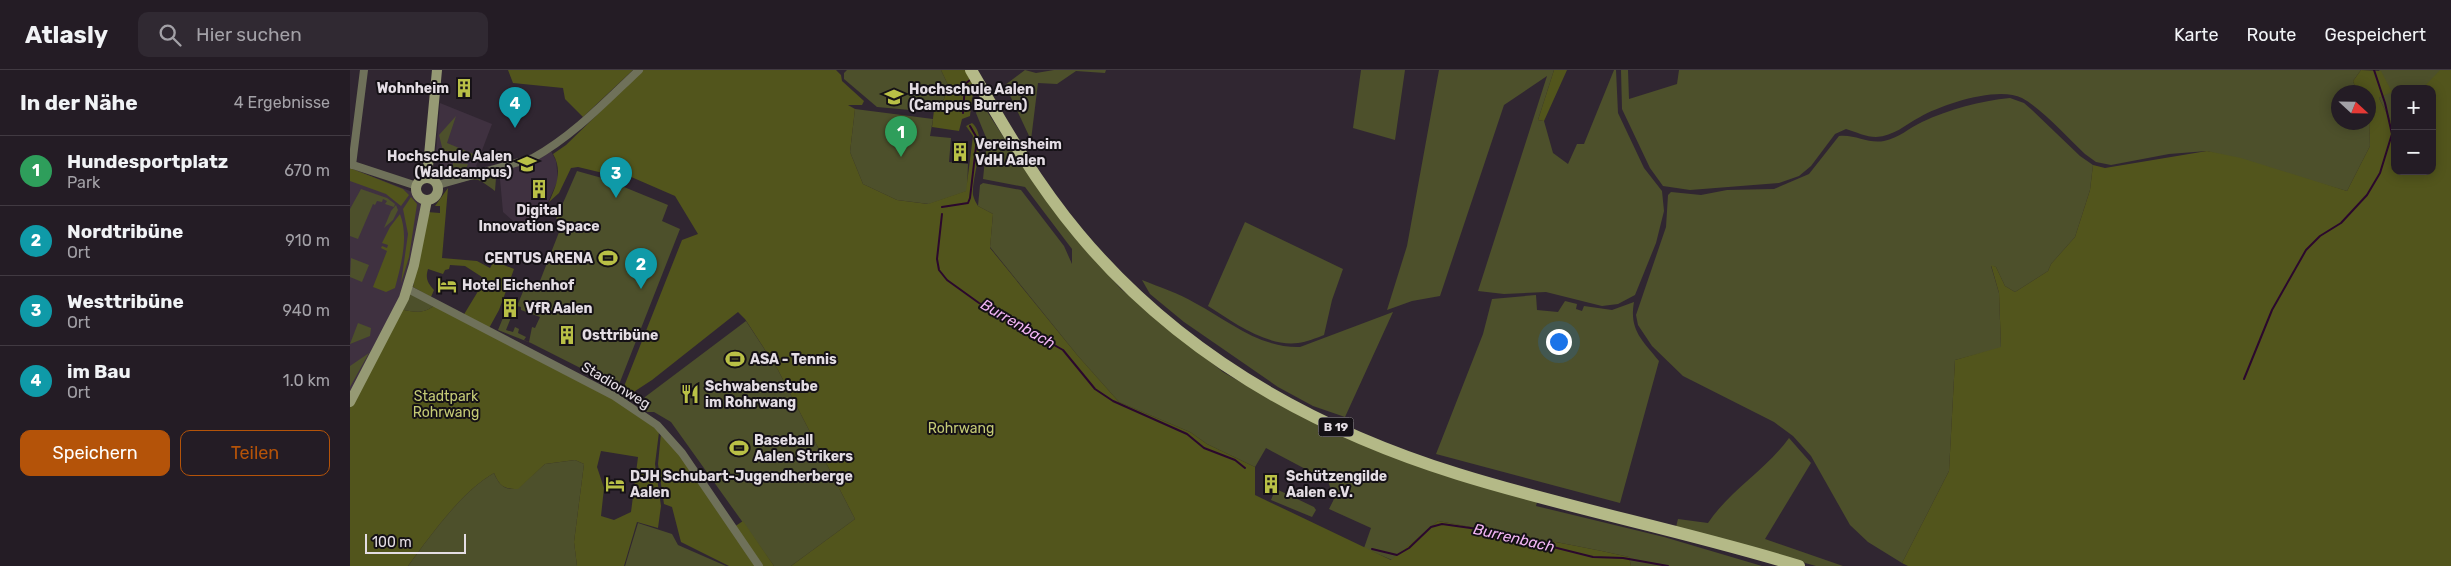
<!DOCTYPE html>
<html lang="de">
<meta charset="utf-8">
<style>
:root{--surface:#241c25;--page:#302932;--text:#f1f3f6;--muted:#a3a1a7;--line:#413a42;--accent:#b45309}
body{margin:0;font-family:Rubik,sans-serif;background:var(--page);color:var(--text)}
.controls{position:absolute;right:15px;top:15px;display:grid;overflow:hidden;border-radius:10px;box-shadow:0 2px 12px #0003}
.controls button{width:45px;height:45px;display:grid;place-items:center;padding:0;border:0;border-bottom:1px solid var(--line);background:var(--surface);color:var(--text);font:25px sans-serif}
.compass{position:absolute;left:1981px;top:15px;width:45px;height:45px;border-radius:50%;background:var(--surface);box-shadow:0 2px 12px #0003;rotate:112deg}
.scale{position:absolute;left:15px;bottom:12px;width:101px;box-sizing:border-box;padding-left:5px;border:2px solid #e4dde4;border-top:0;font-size:14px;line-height:18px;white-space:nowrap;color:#e4dde4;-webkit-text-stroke:4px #151116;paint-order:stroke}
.you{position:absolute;left:1208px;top:271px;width:18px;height:18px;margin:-12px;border:4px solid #fff;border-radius:50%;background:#1a73e8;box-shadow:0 0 0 8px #1a73e833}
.badge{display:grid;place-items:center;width:32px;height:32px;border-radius:50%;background:var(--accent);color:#fff;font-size:16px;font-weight:700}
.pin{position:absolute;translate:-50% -41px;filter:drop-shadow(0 1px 2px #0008)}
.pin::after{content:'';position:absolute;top:26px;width:18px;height:15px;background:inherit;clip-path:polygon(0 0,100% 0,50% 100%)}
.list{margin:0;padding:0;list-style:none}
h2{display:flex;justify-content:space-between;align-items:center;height:65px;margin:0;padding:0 20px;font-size:21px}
h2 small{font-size:16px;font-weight:400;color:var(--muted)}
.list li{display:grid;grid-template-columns:32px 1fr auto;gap:15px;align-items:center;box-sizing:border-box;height:70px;padding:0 20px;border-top:1px solid var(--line)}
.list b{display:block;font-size:19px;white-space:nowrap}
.list p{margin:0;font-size:16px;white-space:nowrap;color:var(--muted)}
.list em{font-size:16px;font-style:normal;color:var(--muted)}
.actions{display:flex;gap:10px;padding:15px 20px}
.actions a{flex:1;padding:11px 0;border:1px solid var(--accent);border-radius:10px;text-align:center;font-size:18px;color:var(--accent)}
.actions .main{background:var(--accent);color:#fff}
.icon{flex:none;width:28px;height:28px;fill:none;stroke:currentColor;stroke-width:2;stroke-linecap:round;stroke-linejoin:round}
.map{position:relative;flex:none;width:2101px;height:496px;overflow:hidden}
header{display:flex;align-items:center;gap:30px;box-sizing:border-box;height:70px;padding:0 25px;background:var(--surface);border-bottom:1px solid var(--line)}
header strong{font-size:24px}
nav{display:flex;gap:28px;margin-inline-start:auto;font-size:18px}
.search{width:350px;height:45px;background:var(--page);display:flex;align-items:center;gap:12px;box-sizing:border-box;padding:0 18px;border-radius:10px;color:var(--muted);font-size:19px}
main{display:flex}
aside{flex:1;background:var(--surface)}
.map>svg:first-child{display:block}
.built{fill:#3f3140}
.green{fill:#4d502b}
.forest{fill:#52551c;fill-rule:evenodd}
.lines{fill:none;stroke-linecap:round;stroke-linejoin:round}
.stream{stroke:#2b082d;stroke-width:2}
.minor{stroke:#6f715a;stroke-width:8}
.secondary{stroke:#969a74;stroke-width:10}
.primary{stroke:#b4b987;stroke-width:12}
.labels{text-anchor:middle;stroke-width:4;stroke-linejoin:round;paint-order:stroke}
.shield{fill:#151116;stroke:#a6a0a6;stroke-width:1}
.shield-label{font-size:12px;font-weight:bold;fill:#e4dde4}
.poi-label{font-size:14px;font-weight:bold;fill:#e4dde4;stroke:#151116;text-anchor:start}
.street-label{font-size:14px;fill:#e4dde4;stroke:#151116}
.park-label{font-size:14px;fill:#c4ca75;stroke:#151116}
.water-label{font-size:15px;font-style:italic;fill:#f2b4f4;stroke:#151116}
</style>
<header>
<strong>Atlasly</strong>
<div class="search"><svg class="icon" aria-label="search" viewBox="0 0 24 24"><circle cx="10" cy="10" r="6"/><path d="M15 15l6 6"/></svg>Hier suchen</div>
<nav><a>Karte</a><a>Route</a><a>Gespeichert</a></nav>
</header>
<main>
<aside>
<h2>In der Nähe<small>4 Ergebnisse</small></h2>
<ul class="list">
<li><span class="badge" style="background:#2e9e5b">1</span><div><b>Hundesportplatz</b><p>Park</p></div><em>670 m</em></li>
<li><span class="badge" style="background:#0f9aa8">2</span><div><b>Nordtribüne</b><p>Ort</p></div><em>910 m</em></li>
<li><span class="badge" style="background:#0f9aa8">3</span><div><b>Westtribüne</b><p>Ort</p></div><em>940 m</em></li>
<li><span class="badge" style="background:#0f9aa8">4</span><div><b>im Bau</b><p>Ort</p></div><em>1.0 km</em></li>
</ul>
<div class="actions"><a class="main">Speichern</a><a>Teilen</a></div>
</aside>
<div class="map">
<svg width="2101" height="496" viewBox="0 0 2101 496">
<rect width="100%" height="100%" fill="#302631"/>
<path class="built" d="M90,33L142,54L126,96L129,98L182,87L199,77L206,91L208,110L198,132L186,140L174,155L169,156L153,142L149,98L126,104L116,99L101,103L89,98L92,86L86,81Z
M0,98L65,123L75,132L56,220L0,328Z"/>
<path class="green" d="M497,0H591L598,15L594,29L584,39L567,34L560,40L527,37L494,9V3Z
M675,0L686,3L704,0H756L755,3L726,1L707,14L688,13L681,70L655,15Z
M1011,0H1055L1045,70L1003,58Z
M1089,0H1204L1188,50L1194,51L1203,83L1218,94L1227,74H1234L1264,0H1266L1268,43L1294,98L1312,121L1314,141L1306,173L1285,225L1268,234L1252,236L1196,222L1154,224L1128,221L1197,6L1154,35L1090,226L1062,231L1037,240L1057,176Z
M1271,0H1278L1279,29L1327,14L1329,0H2011L2003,11L2007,22H1988V52H2018L2019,47L2020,76L1997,121L1857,81L1819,84L1761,95L1746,92L1735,84C1718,68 1692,39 1672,28C1648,16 1593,34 1570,47C1555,55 1544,66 1526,67C1516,67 1506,62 1496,59L1485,64L1461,96L1449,106L1429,113L1340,120L1313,116L1300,98L1272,39Z
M2029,0H2101L2071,19H2045V80L2041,81L2043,56L2029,28L2040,22Z
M1660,28L1674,33L1682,40L1730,86L1743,95L1740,120L1725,167L1701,194L1698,201L1665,222L1655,216L1646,197L1641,196L1649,223L1651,278L1605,290L1599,401L1552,493L1518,472L1500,455L1461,386L1443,366L1424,352L1333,306L1302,276L1288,255L1286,245L1316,157L1318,125L1321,122L1351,125L1377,120L1424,119L1459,104L1489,66C1505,64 1518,74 1534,71C1549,68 1559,58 1572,52C1600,39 1630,31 1660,28Z
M629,29L667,88L735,179L771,219L873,302L945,343L1187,432L1186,436L1314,467L1412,496H1281L1279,487C1216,472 1152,463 1088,451L1042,490L1014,478L1021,458L979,439L984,429L978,411L916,378L905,397L857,374L840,362L769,332L728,286L640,177L643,144L628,136L630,115L633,113L671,120L714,176L722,194V179L675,117L633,109L637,70L626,43Z
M505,39L583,49L580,66L601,68L599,92L618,94L617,121L579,134L547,130L513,114L500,82Z
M106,46L97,73L126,85L125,88L115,89L114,85H103L98,81H93L89,65Z
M103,93L118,94L116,99L102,102Z
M227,101L252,108L318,135L312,151L330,159L268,317L181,273L148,260L155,243L162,245L156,260L163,262L165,257L169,259L168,263L176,267L174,270L179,272L182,257L185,258L190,247L171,240V237L167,236L177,212L188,216L213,152L206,149Z
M140,102L146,108L145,121C125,106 128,108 103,114Z
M11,119L37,128L45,134L44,137L35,134L37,131L33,129L32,132L27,131L25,135L23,134L8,169L0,166V139Z
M46,135L48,140L43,150L34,158L41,141Z
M895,152L993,199L982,230L974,265C966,268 957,272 948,273C917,277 883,252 858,236Z
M1,188L19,195L12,212L0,207Z
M792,210C809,217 829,223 845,233C879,251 909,278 950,277L1043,242L995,347L963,336L928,317L834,252L800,224Z
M59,221L87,233C76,244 65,243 51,239Z
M1186,225L1187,240L1208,242L1215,231L1227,234L1226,239L1232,241L1234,236L1262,240L1284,232C1279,260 1292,270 1309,291L1270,433L1086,384L1133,264L1142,229Z
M396,251L428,300L505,449L441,496H424L321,352L304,342H297L292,336L295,327Z
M8,253L21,258L20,266L0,274Z
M19,283L0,317V296Z
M1439,368L1461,393L1415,469L1493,496H1466L1326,457L1328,449L1358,453C1380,420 1416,400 1439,368Z
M225,390L234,394L224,472L227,496H58C81,465 111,422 144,403C149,415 154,420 167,419L195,394Z
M922,417L964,437L966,440L962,447L921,430L923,425L920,423Z
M288,453L322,464L328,475L376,496H275Z"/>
<path class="forest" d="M158,0H283L233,47L215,29L213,18L163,13Z
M293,0H486L491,5L492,11L514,31L512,35H498L505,39L500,82L513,114L547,130L578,134L616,121L623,66L616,56L622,53C639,67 621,106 623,125C624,129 626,133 628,136L643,144L640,178L728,286L769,332L840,362L857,374L905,397V425L1041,490L1088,451C1152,463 1216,472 1279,487L1281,496H441L505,449L428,300L395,249L388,242L302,310L276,327L271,324L332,170L348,164L325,126L256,96L253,103L228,97L221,98L209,123L199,132C206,116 213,101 203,84L216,75Z
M591,0H617L627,18L622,28L620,46L612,49L609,61L582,57L584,40L594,29L598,15Z
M1204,0H1217L1194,51L1188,50Z
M2011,0L2031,1L2042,22L2029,28L2043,56L2041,80H2045V101H2082V19H2072L2090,0H2101V496H1558L1552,493L1599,401L1605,290L1651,277L1649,223L1641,195L1646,197L1655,216L1665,222L1698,201L1701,194L1725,167L1740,120L1743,95L1755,98L1857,81L1891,88L1997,121L2020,76L2018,22H2007L2003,11Z
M0,98L53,119L59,125L51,136L36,124L0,111Z
M98,118L92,188L127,191L140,198L144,191L164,199L149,240L138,260L113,246L130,218L126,215L132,207L115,196L100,195L99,199L95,200L93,204L78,199C75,209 78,213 84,220L81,227L63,217L77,142L90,143V136H85Z
M61,127L67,134L59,187L51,213L58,164L53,139Z
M50,144C59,167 51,195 45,218L36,222L23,217L37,181L31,178L32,176L37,178L38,175L32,173L40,157Z
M87,233L261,326L307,357L309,362L305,394L311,436L308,458L287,452L274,496H227L224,472L234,394L225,390L195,394L168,419C154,420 149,415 144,403C111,422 81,465 58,496H0V335L51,239C65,243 76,244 87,233ZM251,381L288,387L281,442L264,450L251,446L254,418L247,397Z
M311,363L327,381L408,496H379L331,472L322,437L314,434L308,394Z
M393,451L424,496H411L384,457Z"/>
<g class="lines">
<path class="stream" d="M613,43L615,14L620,10
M592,137L618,133L620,128L627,68L620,56
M592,144L587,189L589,200L597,210L629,233L713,280L745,319L763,331L837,364L854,378L885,390L895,398
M1894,309L1922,240L1956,180L1970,166L1991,153L2017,125L2030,103L2042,64L2035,33L2024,0
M1022,479L1047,485L1059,478L1081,457L1092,454L1135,460L1243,487L1273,488L1318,496"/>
<path class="minor" d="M0,94L67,116
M2,95L14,0
M88,115L183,88C223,66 256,31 289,0
M58,219L264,326L307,355L332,383L409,496"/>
<path class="secondary" d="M77,107L87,0
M66 119a11 11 0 1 1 22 0a11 11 0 1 1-22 0Z
M0,332L54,228L64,195L77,130"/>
<path class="primary" d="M621,0C654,57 687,114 729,164C829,284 960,358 1108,404C1220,439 1336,461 1449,496"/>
</g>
<defs>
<g id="building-bare" transform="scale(1.5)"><path d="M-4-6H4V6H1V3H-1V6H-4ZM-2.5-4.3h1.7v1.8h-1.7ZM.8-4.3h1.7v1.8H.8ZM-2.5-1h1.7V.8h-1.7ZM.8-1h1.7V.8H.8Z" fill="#b9c046" stroke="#151116" stroke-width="2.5" paint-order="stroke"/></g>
<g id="university-bare" transform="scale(1.5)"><path d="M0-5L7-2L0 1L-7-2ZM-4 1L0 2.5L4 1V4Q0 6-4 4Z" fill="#b9c046" stroke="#151116" stroke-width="2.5" paint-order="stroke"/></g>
<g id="stadium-bare" transform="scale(1.5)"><path d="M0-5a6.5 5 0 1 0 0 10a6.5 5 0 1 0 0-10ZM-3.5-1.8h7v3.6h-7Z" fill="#b9c046" stroke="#151116" stroke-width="2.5" paint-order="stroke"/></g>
<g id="hotel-bare" transform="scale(1.5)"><path d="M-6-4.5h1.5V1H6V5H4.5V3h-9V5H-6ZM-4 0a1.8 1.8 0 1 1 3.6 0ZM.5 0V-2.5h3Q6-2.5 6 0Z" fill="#b9c046" stroke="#151116" stroke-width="2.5" paint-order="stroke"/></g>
<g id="restaurant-bare" transform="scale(1.5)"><path d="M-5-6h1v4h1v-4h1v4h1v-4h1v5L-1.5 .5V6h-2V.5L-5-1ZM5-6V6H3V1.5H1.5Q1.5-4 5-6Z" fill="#b9c046" stroke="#151116" stroke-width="2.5" paint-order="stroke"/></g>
</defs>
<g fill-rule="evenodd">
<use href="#building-bare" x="114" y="18"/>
<use href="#university-bare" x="544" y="27"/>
<use href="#building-bare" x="610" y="82"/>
<use href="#university-bare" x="177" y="94"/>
<use href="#building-bare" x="189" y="119"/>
<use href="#stadium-bare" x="258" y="188"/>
<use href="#hotel-bare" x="97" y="215"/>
<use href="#building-bare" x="160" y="238"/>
<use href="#building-bare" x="217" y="265"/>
<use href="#stadium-bare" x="385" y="289"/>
<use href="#restaurant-bare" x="340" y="324"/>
<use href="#stadium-bare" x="389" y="378"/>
<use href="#hotel-bare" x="265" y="414"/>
<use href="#building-bare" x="921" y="414"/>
</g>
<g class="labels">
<rect class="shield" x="968.5" y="347.5" width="35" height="19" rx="4"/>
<g class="shield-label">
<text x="986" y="361">B 19</text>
</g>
<g class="poi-label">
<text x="99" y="23" text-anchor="end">Wohnheim</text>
<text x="559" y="24">Hochschule Aalen<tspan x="559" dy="16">(Campus Burren)</tspan></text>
<text x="625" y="79">Vereinsheim<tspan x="625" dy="16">VdH Aalen</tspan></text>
<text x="162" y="91" text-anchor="end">Hochschule Aalen<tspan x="162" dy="16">(Waldcampus)</tspan></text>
<text x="189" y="145" text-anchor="middle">Digital<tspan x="189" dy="16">Innovation Space</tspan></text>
<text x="243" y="193" text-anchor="end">CENTUS ARENA</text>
<text x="112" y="220">Hotel Eichenhof</text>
<text x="175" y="243">VfR Aalen</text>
<text x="232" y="270">Osttribüne</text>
<text x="400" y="294">ASA - Tennis</text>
<text x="355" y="321">Schwabenstube<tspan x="355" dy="16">im Rohrwang</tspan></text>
<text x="404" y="375">Baseball<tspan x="404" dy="16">Aalen Strikers</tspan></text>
<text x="280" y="411">DJH Schubart-Jugendherberge<tspan x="280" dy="16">Aalen</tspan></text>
<text x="936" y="411">Schützengilde<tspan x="936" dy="16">Aalen e.V.</tspan></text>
</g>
<g class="street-label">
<text transform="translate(266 315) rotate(31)" y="5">Stadionweg</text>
</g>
<g class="park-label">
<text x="96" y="331">Stadtpark<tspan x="96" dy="16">Rohrwang</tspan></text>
<text x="611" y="363">Rohrwang</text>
</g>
<g class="water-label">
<text transform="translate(668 254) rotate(30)" y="5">Burrenbach</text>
<text transform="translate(1164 468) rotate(13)" y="5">Burrenbach</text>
</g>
</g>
</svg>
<div class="controls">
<button>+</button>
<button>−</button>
</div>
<svg class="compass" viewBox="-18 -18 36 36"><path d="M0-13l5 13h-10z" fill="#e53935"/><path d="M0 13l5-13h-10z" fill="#a3a1a7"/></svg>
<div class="scale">100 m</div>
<div class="you"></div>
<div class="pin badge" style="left:551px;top:87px;background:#2e9e5b">1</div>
<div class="pin badge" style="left:291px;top:219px;background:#0f9aa8">2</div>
<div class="pin badge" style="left:266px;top:128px;background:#0f9aa8">3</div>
<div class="pin badge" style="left:165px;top:58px;background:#0f9aa8">4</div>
</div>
</main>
